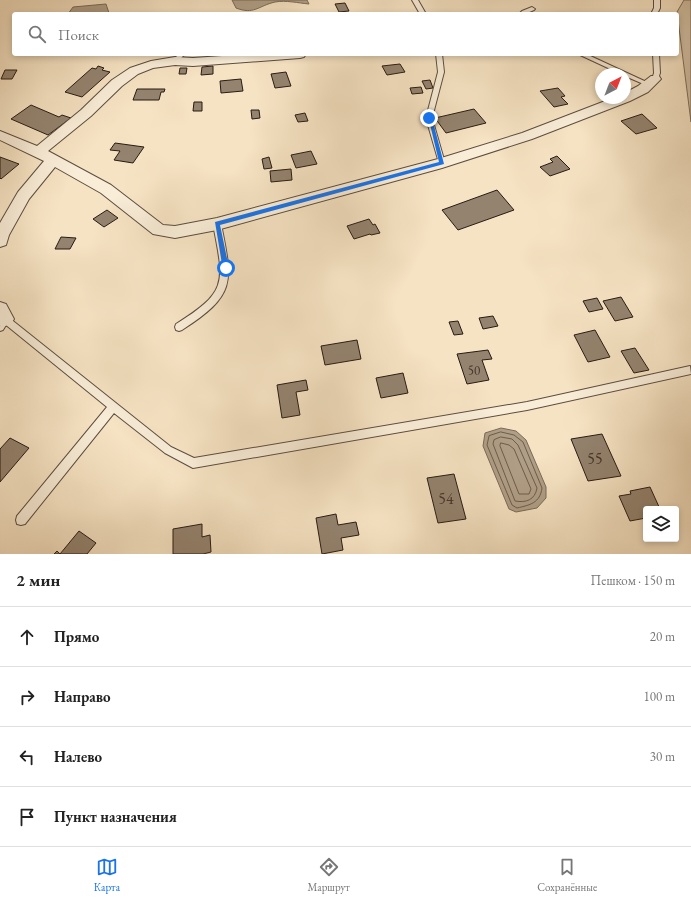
<!DOCTYPE html>
<html lang="ru">
<meta charset="utf-8">
<style>
:root{--surface:#fff;--page:#f6f6f6;--text:#222;--muted:#767676;--line:#e0e0e0;--accent:#1a73e8}
body{margin:0;font-family:"EB Garamond",serif;background:var(--page);color:var(--text)}
.controls{position:absolute;right:12px;bottom:12px;display:grid;overflow:hidden;border-radius:4px;box-shadow:0 2px 6px #0003}
.controls button{width:36px;height:36px;display:grid;place-items:center;padding:0;border:0;border-bottom:1px solid var(--line);background:var(--surface);color:var(--text);font:20px sans-serif}
.compass{position:absolute;left:595px;top:68px;width:36px;height:36px;border-radius:50%;background:var(--surface);box-shadow:0 2px 6px #0003;rotate:42deg}
.stop{position:absolute;width:12px;height:12px;margin:-9px;border:3px solid #1a73e8;border-radius:50%;background:#fff}
.stop.end{background:#1a73e8;border-color:#fff;box-shadow:0 1px 4px #0008}
.list{margin:0;padding:0;list-style:none}
h2{display:flex;justify-content:space-between;align-items:center;height:52px;margin:0;padding:0 16px;font-size:17px}
h2 small{font-size:13px;font-weight:400;color:var(--muted)}
.list li{display:grid;grid-template-columns:26px 1fr auto;gap:12px;align-items:center;box-sizing:border-box;height:60px;padding:0 16px;border-top:1px solid var(--line)}
.list b{display:block;font-size:15px;white-space:nowrap}
.list em{font-size:13px;font-style:normal;color:var(--muted)}
.icon{flex:none;width:22px;height:22px;fill:none;stroke:currentColor;stroke-width:2;stroke-linecap:round;stroke-linejoin:round}
.map{position:relative;flex:none;width:691px;height:554px;overflow:hidden}
.search{position:absolute;background:var(--surface);box-shadow:0 2px 6px #0003;left:12px;right:12px;top:12px;height:44px;display:flex;align-items:center;gap:10px;box-sizing:border-box;padding:0 14px;border-radius:4px;color:var(--muted);font-size:15px}
.sheet{height:292px;background:var(--surface)}
nav{display:flex;justify-content:space-around;align-items:center;box-sizing:border-box;height:56px;border-top:1px solid var(--line);background:var(--surface);font-size:11px;color:var(--muted)}
nav a{display:grid;justify-items:center;gap:2px}
nav .on{color:var(--accent)}
.map>svg:first-child{display:block}
.green{fill:#d3c1a5;stroke:#7e6e5c}
.water{fill:#b09f87;stroke:#7a6a59}
.lines{fill:none;stroke-linecap:round;stroke-linejoin:round}
.shore{stroke:#6c5d4d;stroke-width:1}
.building{fill:#94836f;stroke:#291b13}
.lane-casing{stroke:#5c4d3f;stroke-width:2}
.street-casing{stroke:#5c4d3f;stroke-width:2}
.lane{fill:#f9edd8;fill-rule:evenodd}
.street{fill:#f9edd8;fill-rule:evenodd}
.route{fill:#1a73e8}
.labels{text-anchor:middle;stroke-width:3;stroke-linejoin:round;paint-order:stroke}
.number-label{font-size:13px;fill:#44352a}
.near-number-label{font-size:16px;fill:#44352a}
</style>
<div class="map">
<svg width="691" height="554" viewBox="0 0 691 554">
<rect width="100%" height="100%" fill="#f6e3c3"/>
<filter id="stains"><feTurbulence type="fractalNoise" baseFrequency=".005" numOctaves="4"/><feColorMatrix values="0 0 0 0 .2 0 0 0 0 .09 0 0 0 0 .02 0 0 0 .5 -.17"/></filter>
<radialGradient id="worn" r=".72"><stop offset=".6" stop-color="#630" stop-opacity="0"/><stop offset="1" stop-color="#630" stop-opacity=".3"/></radialGradient>
<path class="green" d="M684,0H691V122L677,12Z"/>
<path class="water" d="M232,0H307L309,4C298,3 286,0 275,2C258,6 254,15 236,8Z
M106,4L109,13L107,14H68L73,7Z
M501,428L516,431L526,440L546,487V498L537,508L516,512L509,509L483,446L485,433Z"/>
<g class="lines">
<path class="shore" d="M501,432L514,435L523,442L542,488C540,503 530,505 517,508L512,505L487,445L489,436Z
M501,437L512,439L518,445L537,488C535,500 526,503 515,501L493,444L494,440Z
M501,443L509,445L514,449L531,489L529,494H519L500,446Z"/>
</g>
<path class="building" d="M345,3L349,11L339,12L335,4Z
M400,64L405,72L387,75L382,66Z
M98,66L104,68L102,70L110,72L82,97L65,92L92,68L96,69Z
M213,66V74L201,75L202,67Z
M180,68H187L186,74H179Z
M5,70H17L12,79H1Z
M286,72L291,86L275,88L271,74Z
M241,79L243,91L221,93L220,81Z
M430,80L433,88L426,89L422,81Z
M421,87L423,93L412,94L410,88Z
M558,88L565,96L561,97L568,104L554,107L540,91Z
M137,89H165L164,92H161L159,100H133Z
M194,102H202V111H193Z
M31,105L59,117L62,115L71,118L48,135L11,119Z
M474,109L486,123L446,133L435,118Z
M251,110H259L260,118L252,119Z
M305,113L308,121L298,122L295,115Z
M642,114L657,128L636,134L621,121Z
M115,143L144,147L133,163L114,160L120,151L110,150Z
M311,151L317,164L296,168L291,155Z
M557,156L570,169L550,176L540,167L553,162L550,159Z
M0,157L19,164L1,179L0,178Z
M269,157L272,168L264,169L262,159Z
M291,169L292,180L271,182L270,171Z
M497,190L514,210L458,230L442,210Z
M107,210L118,218L104,227L93,219Z
M369,219L373,225L375,224L380,233L371,235L370,234L354,239L347,226Z
M61,237L76,238L70,249H55Z
M621,297L633,317L615,321L603,301Z
M597,298L603,309L589,312L583,301Z
M493,316L498,326L483,329L479,318Z
M458,321L463,334L454,335L449,322Z
M595,330L610,357L588,362L574,335Z
M357,340L361,359L325,365L321,346Z
M635,348L649,370L634,373L621,351Z
M488,350L492,359L482,360L489,380L467,384L457,354Z
M403,373L408,393L381,398L376,378Z
M306,380L308,390L296,392L300,415L282,418L277,385Z
M602,434L621,476L588,481L571,439Z
M10,438L29,448L0,482V449Z
M454,474L466,519L438,523L427,478Z
M650,487L660,509H646V518L630,521L619,496L631,494L630,491Z
M336,514L338,525L356,522L359,535L341,538L343,550L322,554L316,518Z
M202,524V537L210,535L211,552L203,554H173V529Z
M79,531L96,543L87,554H54L57,551L60,554Z"/>
<g class="lines">
<g class="lane-casing">
<path id="lane" d="M412,0H418L426,14H420Z
M654,0H660V8L657,14H651L654,8Z
M532,7L535,9L534,10L525,14H519L522,11Z
M179,54H185L177,62H173V60Z
M436,54H442L444,72L432,118L445,163L442,165L439,163L426,118L438,72Z
M578,54H586L653,85L650,87L648,86L625,76V74H621Z
M653,54H659L660,73L658,79L655,81L652,79L654,73Z
M217,221L221,224C233,283 236,295 182,330L179,331L176,330L175,327L176,324C229,291 224,282 213,224Z
M5,315L8,317L171,447L194,458L527,402L690,366L691,374L527,410L193,468L165,453L114,413L25,524L21,525L17,524L16,520L17,516L107,407L6,325L3,330L0,331C0,325 0,318 5,315Z"/>
</g>
<g class="street-casing">
<path id="street" d="M251,54H306L304,57L300,58L193,66L175,65L153,68L138,74L122,86L91,116L48,151L111,185L163,225L175,226L217,218L438,159L522,133L613,98H625V93L638,86L651,76H659L661,79L648,92L630,101L532,139L442,168L217,230L175,238L153,234L101,193L55,167L29,199L9,235L6,245L0,247V223L18,192L44,161L0,140V131L37,146L81,110L112,80L130,68L151,61L175,57L193,58Z
M0,302L6,304L14,319L11,324L5,326L0,325Z"/>
</g>
<use href="#lane" class="lane"/>
<use href="#street" class="street"/>
</g>
<path class="route" d="M428,116L432,118L444,164L220,225L229,268L226,271L223,270L215,222L439,162Z"/>
<g class="labels">
<g class="number-label">
<text x="474" y="375">50</text>
</g>
<g class="near-number-label">
<text x="595" y="464">55</text>
<text x="446" y="504">54</text>
</g>
</g>
<rect width="100%" height="100%" filter="url(#stains)"/>
<rect width="100%" height="100%" fill="url(#worn)"/>
</svg>
<div class="controls">
<button><svg class="icon" aria-label="layers" viewBox="0 0 24 24"><path d="M12 4l9 5-9 5-9-5zM3 14l9 5 9-5"/></svg></button>
</div>
<svg class="compass" viewBox="-18 -18 36 36"><path d="M0-13l5 13h-10z" fill="#e53935"/><path d="M0 13l5-13h-10z" fill="#767676"/></svg>
<div class="stop" style="left:226px;top:268px"></div>
<div class="stop end" style="left:429px;top:118px"></div>
<div class="search"><svg class="icon" aria-label="search" viewBox="0 0 24 24"><circle cx="10" cy="10" r="6"/><path d="M15 15l6 6"/></svg>Поиск</div>
</div>
<section class="sheet">
<h2>2 мин<small>Пешком · 150 m</small></h2>
<ul class="list">
<li><svg class="icon" aria-label="ahead" viewBox="0 0 24 24"><path d="M12 20V5M6 11l6-6 6 6"/></svg><div><b>Прямо</b></div><em>20 m</em></li>
<li><svg class="icon" aria-label="right" viewBox="0 0 24 24"><path d="M7 20v-9h11M14 6l5 5-5 5"/></svg><div><b>Направо</b></div><em>100 m</em></li>
<li><svg class="icon" aria-label="left" viewBox="0 0 24 24"><path d="M17 20v-9H6M10 6l-5 5 5 5"/></svg><div><b>Налево</b></div><em>30 m</em></li>
<li><svg class="icon" aria-label="arrive" viewBox="0 0 24 24"><path d="M6 21V4h12l-3 4 3 4H6"/></svg><div><b>Пункт назначения</b></div></li>
</ul>
</section>
<nav>
<a class="on"><svg class="icon" aria-label="map" viewBox="0 0 24 24"><path d="M3 6l6-2 6 2 6-2v14l-6 2-6-2-6 2zM9 4v14M15 6v14"/></svg>Карта</a>
<a><svg class="icon" aria-label="directions" viewBox="0 0 24 24"><path d="M12 3l9 9-9 9-9-9zM9 14v-3h6M13 9l2 2-2 2"/></svg>Маршрут</a>
<a><svg class="icon" aria-label="saved" viewBox="0 0 24 24"><path d="M7 4h10v16l-5-4-5 4z"/></svg>Сохранённые</a>
</nav>
